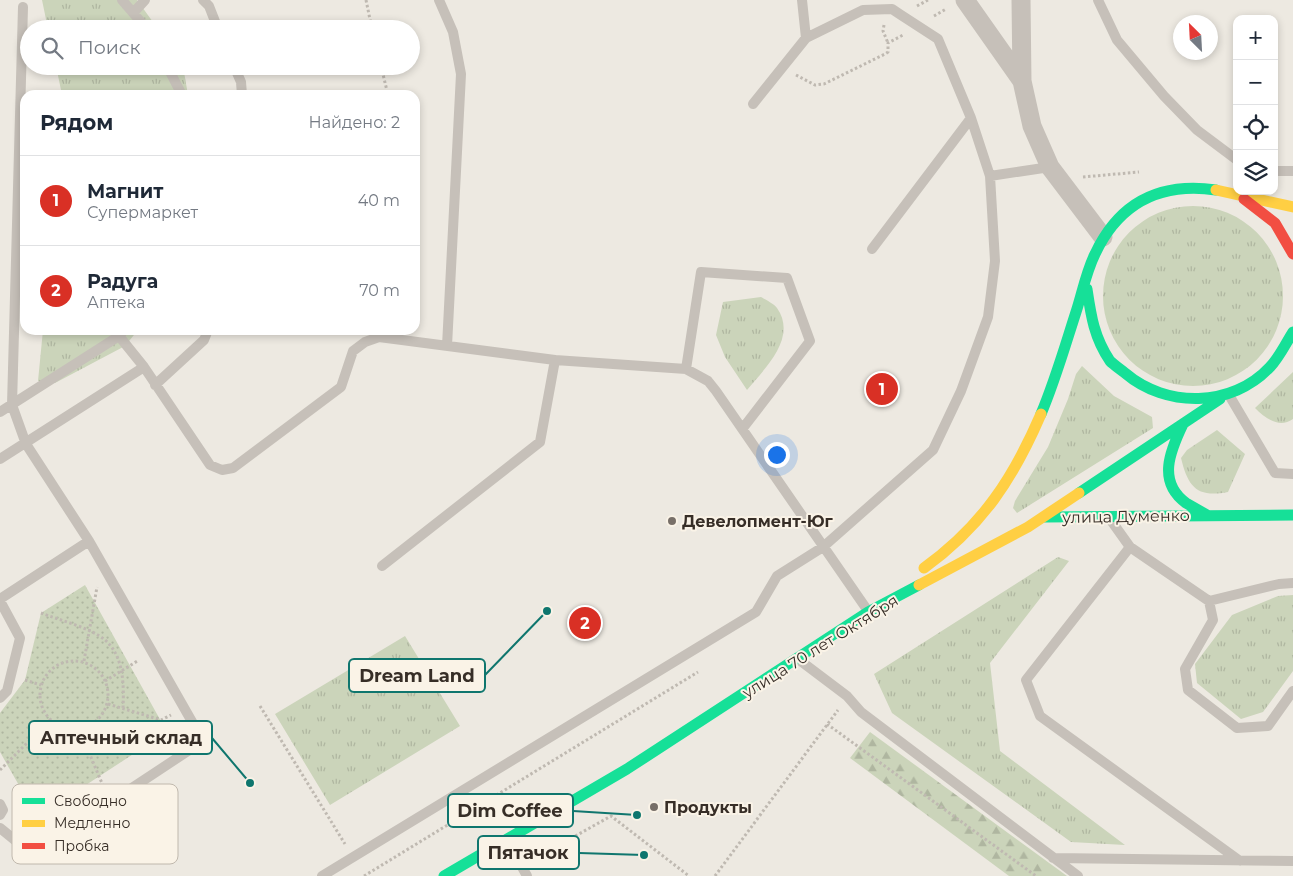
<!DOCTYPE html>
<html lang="ru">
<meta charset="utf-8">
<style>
:root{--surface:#fff;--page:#f6f6f7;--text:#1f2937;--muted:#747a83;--line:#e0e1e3;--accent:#d93025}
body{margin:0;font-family:Montserrat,sans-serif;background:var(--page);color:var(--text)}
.controls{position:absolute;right:15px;top:15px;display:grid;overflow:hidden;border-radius:10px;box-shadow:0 2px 8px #0003}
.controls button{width:45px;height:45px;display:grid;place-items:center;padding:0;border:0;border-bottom:1px solid var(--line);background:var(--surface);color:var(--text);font:25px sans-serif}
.compass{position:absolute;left:1173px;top:15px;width:45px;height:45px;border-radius:50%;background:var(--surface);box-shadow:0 2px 8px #0003;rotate:336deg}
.you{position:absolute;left:776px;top:454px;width:18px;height:18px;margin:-12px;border:4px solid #fff;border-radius:50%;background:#1a73e8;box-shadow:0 0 0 8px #1a73e833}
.badge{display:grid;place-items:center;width:32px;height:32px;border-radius:50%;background:var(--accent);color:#fff;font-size:16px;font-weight:700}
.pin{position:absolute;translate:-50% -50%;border:2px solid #fff;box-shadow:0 1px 5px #0006}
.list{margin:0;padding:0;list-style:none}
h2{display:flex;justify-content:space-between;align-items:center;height:65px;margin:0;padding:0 20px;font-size:21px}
h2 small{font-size:16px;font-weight:400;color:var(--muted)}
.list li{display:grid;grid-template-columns:32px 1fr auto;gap:15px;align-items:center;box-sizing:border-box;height:90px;padding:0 20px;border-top:1px solid var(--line)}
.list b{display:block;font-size:19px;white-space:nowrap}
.list p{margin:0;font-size:16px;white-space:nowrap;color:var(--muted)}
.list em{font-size:16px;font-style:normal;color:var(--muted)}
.icon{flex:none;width:28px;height:28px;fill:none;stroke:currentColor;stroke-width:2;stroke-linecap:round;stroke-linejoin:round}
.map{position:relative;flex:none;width:1293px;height:876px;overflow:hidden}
.search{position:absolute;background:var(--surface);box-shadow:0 2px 8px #0003;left:20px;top:20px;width:400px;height:55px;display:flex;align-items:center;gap:12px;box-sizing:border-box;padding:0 18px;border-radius:28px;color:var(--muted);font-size:19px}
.panel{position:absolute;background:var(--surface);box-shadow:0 2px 8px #0003;left:20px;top:90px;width:400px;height:245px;border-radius:15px}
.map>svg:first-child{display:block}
.grass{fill:url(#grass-tufts)}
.forest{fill:url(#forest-firs)}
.park{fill:url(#park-dots)}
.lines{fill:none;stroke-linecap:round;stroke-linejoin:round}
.path{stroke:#bfb9b1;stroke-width:3;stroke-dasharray:2.5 2.5;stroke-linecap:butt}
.lane{stroke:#c6c0b9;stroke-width:10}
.street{stroke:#c6c0b9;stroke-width:19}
.fast{stroke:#16e098;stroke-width:11}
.slow{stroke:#ffcf43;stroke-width:11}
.jam{stroke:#f24e42;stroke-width:11}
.poi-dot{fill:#776f68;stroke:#faf3e7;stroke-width:2}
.labels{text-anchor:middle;stroke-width:4;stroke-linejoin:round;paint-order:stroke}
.street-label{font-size:16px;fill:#372e27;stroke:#faf3e7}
.poi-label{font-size:16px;font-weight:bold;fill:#372e27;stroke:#faf3e7;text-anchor:start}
.key{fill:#faf3e7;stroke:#c0b8ad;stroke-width:1}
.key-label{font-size:14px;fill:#372e27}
.leader{fill:none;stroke:#0f766e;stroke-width:2}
.callout-dot{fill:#0f766e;stroke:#faf3e7;stroke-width:2}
.callout{fill:#faf3e7;stroke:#0f766e;stroke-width:2}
.callout-label{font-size:18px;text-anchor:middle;font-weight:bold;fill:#372e27}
</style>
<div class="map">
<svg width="1293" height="876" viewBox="0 0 1293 876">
<defs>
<pattern id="grass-tufts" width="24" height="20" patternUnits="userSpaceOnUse" patternTransform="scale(1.25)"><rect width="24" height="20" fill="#cbd4ba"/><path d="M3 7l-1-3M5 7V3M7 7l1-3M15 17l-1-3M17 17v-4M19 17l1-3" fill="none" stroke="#afb6a0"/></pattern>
<pattern id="forest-firs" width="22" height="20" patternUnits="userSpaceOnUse" patternTransform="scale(1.25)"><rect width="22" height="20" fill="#cbd4ba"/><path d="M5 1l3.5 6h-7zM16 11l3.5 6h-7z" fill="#afb6a0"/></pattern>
<pattern id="park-dots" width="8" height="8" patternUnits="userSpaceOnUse" patternTransform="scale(1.25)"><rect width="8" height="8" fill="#cbd4ba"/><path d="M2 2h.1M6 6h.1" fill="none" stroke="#afb6a0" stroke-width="1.8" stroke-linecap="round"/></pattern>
</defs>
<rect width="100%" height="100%" fill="#ede9e1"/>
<path class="grass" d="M42,0H137L158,29H48Z
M56,66H183L188,95H64L61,90Z
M1103 296a90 90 0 1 1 180 0a90 90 0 1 1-180 0Z
M761,297C766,300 774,304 777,308C798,338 764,369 747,390L725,357L716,335L723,302Z
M43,330H138L125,346L55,383L38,381Z
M1082,366L1114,396L1152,417L1153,428L1017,513L1013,508L1015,501L1048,447L1068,399L1076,374Z
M1293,372V419C1279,429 1265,418 1255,408Z
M1217,430L1245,454L1228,492C1197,498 1188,487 1181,458L1187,450Z
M1058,557L1069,561L990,663L1000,751L1125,845L1071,842L892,713L874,674Z
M1293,595V671L1263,712L1241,719L1197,683L1195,664L1232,615L1278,596Z
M405,636L460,726L330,805L275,714Z"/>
<path class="forest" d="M870,732L1067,876H1009L850,758Z"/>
<path class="park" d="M85,585L167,732L37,817L0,752V713L25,680L41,613Z"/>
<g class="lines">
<path class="path" d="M366,0L372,29
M917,6L928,0
M934,16L946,9
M884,25L883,31L888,43
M381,66L388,95
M796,75L815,85L824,84L885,54L888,52V43L903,35
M1083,177L1139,172
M41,613C59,620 91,628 105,640C124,656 124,686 123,708
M40 695a34 34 0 1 1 68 0a34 34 0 1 1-68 0Z
M84,661L97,587
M25,680L41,685
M105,681L139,660
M108,704L161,720L171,715
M260,706L345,844
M827,724L1036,876
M79,729L104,788
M0,770L37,733
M536,858L611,816L689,876
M364,876L698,672
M715,876L838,710"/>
<path class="lane" d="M122,0L147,29
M203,0L209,6L218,29
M439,0L453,32L461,74L447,346
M802,0L806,38
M1098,0L1117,40L1164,96L1197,130L1237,160
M134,12L145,0
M167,66L182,95
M234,66L241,82L242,95
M1274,171H1293
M990,176L1050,167
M872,249L971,118
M119,336L144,367L210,465L222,470L233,468L341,387L353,351L365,342L379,337L555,360L686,369L708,381L716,391L868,611
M686,369L701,272L787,278L810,341L743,428
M155,385L204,340L208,330
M1229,395L1275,473L1293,474
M0,412L119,336L124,330
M0,459L144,367
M1110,519L1130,547L1209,601L1213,620L1185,669L1188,690L1237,728L1268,726L1293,691
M1130,547L1026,680L1040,716L1240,861
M382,566L540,442L555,360
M0,599L89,541
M0,601L20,638L7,691L0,698
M1209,601L1279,584L1293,583
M798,659L847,696L861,712L1078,876
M0,804L3,810L0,815
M0,828L32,854L203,741L89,541L26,444L12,405L23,7
M507,840L527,876
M1053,858L1293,861
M322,876L756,612L777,576L823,547L933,450L961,391L988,317L995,261L990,176L971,118L938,39L901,15L892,9L863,10L806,38L753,104"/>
<path class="street" d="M965,0L1022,81L1032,126L1050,167L1103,237
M1021,0L1022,81"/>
<path class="fast" d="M1087,289C1091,316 1094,337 1110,361C1114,365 1120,369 1125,373C1166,408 1232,408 1270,367C1279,358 1286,343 1293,332
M1041,414C1055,381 1065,346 1076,312C1082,294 1086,272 1095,254C1119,203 1160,182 1216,190
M1183,424C1170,451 1157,482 1186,503C1193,507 1200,511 1207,515
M1079,493L1220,399
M1045,517L1293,515
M444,876L627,769L868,612L919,585"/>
<path class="slow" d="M1216,190L1293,207
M924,568C982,526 1013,479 1041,414
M919,585L1028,527L1079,493"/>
<path class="jam" d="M1244,199L1275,223L1293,254"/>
</g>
<g class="poi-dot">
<circle cx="672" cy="521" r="5"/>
<circle cx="654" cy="807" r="5"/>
</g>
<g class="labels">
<g class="street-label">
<text transform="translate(1126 516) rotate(-1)" y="6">улица Думенко</text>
<text transform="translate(820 646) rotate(-32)" y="6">улица 70 лет Октября</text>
</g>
<g class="poi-label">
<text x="682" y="527">Девелопмент-Юг</text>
<text x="664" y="813">Продукты</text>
</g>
</g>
<rect x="12" y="784" width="166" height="80" rx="8" class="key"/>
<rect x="22" y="798" width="23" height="6" fill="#16e098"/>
<rect x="22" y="820" width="23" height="7" fill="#ffcf43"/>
<rect x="22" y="843" width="23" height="6" fill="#f24e42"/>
<g class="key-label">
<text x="54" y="806">Свободно</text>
<text x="54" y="828">Медленно</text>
<text x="54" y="851">Пробка</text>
</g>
<path class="leader" d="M547 611L485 675M250 783L212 738M637 815L573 811M644 855L579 853"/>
<g class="callout-dot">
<circle cx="547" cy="611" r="5"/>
<circle cx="250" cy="783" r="5"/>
<circle cx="637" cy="815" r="5"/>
<circle cx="644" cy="855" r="5"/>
</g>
<g class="callout">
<rect x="349" y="659" width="136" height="33" rx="5"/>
<rect x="29" y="721" width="183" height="33" rx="5"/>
<rect x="448" y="794" width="125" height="33" rx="5"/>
<rect x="478" y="836" width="101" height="33" rx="5"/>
</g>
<g class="callout-label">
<text x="417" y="682">Dream Land</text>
<text x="121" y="744">Аптечный склад</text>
<text x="510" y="817">Dim Coffee</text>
<text x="528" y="859">Пятачок</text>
</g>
</svg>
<div class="controls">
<button>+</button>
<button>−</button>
<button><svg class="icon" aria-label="locate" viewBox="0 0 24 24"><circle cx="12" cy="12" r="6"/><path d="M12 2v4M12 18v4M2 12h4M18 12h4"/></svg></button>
<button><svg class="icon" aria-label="layers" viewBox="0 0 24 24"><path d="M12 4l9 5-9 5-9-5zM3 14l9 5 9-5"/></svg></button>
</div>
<svg class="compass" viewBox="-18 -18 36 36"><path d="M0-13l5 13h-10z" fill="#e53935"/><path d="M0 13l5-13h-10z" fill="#747a83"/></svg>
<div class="you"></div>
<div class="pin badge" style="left:882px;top:389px">1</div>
<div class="pin badge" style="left:585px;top:623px">2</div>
<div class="search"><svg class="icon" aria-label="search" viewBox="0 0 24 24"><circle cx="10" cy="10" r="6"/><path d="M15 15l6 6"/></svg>Поиск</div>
<section class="panel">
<h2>Рядом<small>Найдено: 2</small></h2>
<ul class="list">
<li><span class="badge">1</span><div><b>Магнит</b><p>Супермаркет</p></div><em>40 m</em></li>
<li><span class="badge">2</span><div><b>Радуга</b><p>Аптека</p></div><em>70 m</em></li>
</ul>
</section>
</div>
